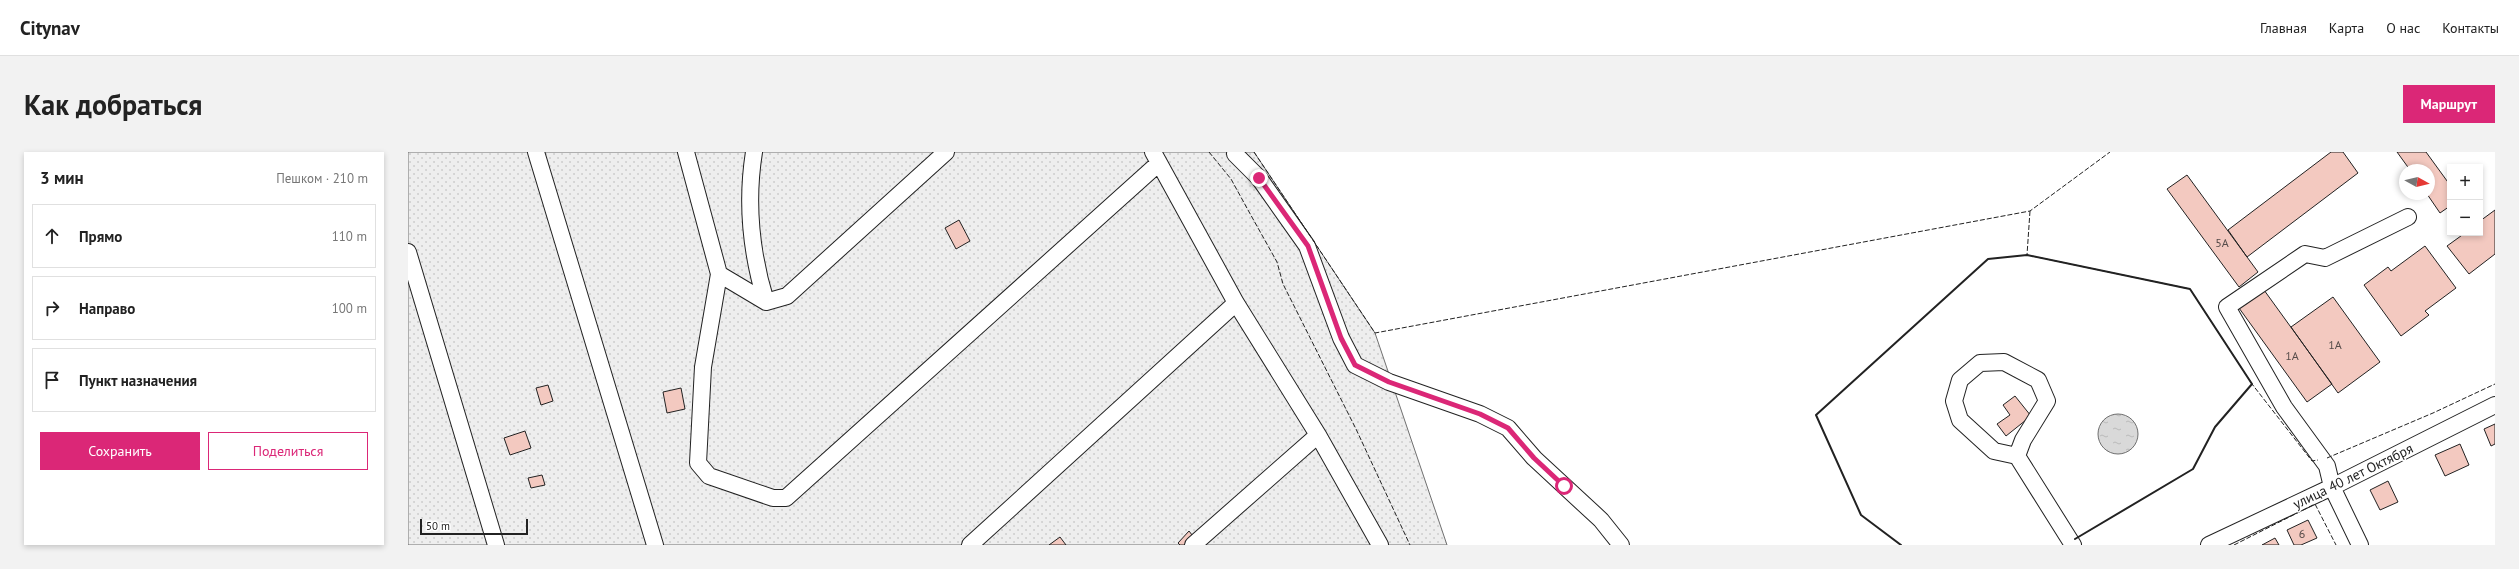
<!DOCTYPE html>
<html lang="ru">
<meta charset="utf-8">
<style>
:root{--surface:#fff;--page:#f2f2f2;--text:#222;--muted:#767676;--line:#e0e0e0;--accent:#db2777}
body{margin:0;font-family:"PT Sans",sans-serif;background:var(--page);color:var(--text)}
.controls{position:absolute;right:12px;top:12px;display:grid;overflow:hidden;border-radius:0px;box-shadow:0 2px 6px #0003}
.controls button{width:36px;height:36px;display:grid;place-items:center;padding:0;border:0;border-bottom:1px solid var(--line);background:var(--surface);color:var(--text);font:20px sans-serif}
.compass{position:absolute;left:1991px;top:12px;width:36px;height:36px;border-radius:50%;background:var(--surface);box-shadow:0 2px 6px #0003;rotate:98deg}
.scale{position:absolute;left:12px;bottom:10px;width:108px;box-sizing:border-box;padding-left:4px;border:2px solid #222;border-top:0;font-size:11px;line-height:14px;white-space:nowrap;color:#222;-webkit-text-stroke:3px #fff;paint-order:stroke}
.stop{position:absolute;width:12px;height:12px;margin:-9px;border:3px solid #db2777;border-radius:50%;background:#fff}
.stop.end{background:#db2777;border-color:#fff;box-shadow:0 1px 4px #0008}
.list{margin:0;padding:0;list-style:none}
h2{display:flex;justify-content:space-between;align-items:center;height:52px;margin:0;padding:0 16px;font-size:17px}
h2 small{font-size:13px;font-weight:400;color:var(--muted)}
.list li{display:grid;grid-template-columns:26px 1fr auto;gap:12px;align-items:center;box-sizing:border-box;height:64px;margin:0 8px 8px;padding:0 8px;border:1px solid var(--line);border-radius:0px}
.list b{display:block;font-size:15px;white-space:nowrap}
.list em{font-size:13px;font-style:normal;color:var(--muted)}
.actions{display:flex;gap:8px;padding:12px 16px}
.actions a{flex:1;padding:9px 0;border:1px solid var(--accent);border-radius:0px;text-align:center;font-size:14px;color:var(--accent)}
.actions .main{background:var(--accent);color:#fff}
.icon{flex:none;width:22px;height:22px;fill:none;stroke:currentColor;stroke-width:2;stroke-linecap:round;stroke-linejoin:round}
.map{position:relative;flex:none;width:2087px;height:393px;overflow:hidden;border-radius:0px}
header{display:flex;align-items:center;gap:24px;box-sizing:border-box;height:56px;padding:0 20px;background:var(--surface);border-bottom:1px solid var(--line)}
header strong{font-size:19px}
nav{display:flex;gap:22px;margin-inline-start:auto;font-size:14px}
.intro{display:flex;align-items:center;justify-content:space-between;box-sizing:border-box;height:96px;padding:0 24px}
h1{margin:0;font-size:28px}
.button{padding:10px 18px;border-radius:0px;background:var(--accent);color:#fff;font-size:14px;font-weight:700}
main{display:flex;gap:24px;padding:0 24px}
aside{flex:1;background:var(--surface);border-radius:0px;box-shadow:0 2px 6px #0003}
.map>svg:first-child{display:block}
.garden{fill:url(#garden-dots);stroke:#6f6f6f}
.water{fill:url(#water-ripples);stroke:#6f6f6f}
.building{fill:#f3c9c0;stroke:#222}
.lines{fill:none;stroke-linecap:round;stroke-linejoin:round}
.minor-casing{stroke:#222;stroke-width:18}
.minor{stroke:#fff;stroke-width:16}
.fence{stroke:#222;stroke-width:1;stroke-dasharray:5 2;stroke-linecap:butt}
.wall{stroke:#222;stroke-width:2}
.route{stroke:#db2777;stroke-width:5}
.labels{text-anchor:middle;stroke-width:3;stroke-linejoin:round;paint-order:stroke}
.number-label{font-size:12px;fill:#564c4a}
.street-label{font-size:14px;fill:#222;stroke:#fff}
</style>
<header>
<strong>Citynav</strong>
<nav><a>Главная</a><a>Карта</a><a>О нас</a><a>Контакты</a></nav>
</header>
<div class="intro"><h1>Как добраться</h1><a class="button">Маршрут</a></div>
<main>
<aside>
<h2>3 мин<small>Пешком · 210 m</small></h2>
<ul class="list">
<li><svg class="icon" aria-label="ahead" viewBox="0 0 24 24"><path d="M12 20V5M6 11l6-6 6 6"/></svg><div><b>Прямо</b></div><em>110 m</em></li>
<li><svg class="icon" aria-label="right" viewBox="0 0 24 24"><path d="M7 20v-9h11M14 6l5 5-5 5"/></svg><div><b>Направо</b></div><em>100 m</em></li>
<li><svg class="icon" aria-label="arrive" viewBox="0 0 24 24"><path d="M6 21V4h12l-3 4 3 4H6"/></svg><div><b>Пункт назначения</b></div></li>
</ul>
<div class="actions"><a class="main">Сохранить</a><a>Поделиться</a></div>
</aside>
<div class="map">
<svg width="2087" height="393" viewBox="0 0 2087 393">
<defs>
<pattern id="garden-dots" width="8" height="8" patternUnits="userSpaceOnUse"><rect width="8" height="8" fill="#eee"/><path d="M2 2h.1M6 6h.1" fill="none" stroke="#ccc" stroke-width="1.8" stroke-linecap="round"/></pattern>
<pattern id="water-ripples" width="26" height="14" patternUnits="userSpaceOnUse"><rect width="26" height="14" fill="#d9d9d9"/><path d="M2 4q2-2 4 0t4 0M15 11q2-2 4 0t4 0" fill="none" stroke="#bababa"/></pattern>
</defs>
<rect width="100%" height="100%" fill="#fff"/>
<path class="garden" d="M0,0H846L967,181L1039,393H0Z"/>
<path class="water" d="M1690 282a20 20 0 1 1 40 0a20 20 0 1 1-40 0Z"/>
<path class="building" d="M1923,0H1935L1950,21L1839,105L1820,78Z
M1989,0H2018L2042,33V54L2032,61L2019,42H2021V18H2002Z
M1779,23L1850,120L1831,135L1759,37Z
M2087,58V102L2061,122L2039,94L2057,81H2072V69Z
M551,68L562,89L548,97L537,76Z
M2017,94L2048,136L2017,159L2021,163L1993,184L1956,133L1980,115L1983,119Z
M1856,138L1924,232L1899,250L1831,156Z
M1925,145L1972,210L1930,241L1883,175Z
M140,233L145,249L133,253L128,236Z
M273,236L277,257L259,261L255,240Z
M1607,244L1623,264L1598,284L1589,272L1602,263L1595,253Z
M2087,272V292L2083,294L2076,277Z
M117,279L123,296L102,303L96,286Z
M2052,292L2061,313L2037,324L2027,303Z
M134,323L137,333L123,336L120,326Z
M1980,329L1990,350L1972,358L1962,338Z
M1900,368L1909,386L1893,393H1886L1879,378Z
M781,379L788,388L783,393H772L770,391Z
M652,385L658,393H641Z
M1867,386L1871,393H1854Z"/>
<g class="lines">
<g class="minor-casing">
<path id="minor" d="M128,0L247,393
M278,0L311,122L295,215L290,311L301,324L365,346H378L751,11
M346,0C338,50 343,101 358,150
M745,0L828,151L910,283L972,393
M827,2L851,26L899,94L933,186L947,213L981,230L1072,262L1100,276L1126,306L1193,368L1213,393
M0,100L88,393
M311,122L358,150L379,144L538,0
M1609,304L1615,288L1639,249L1630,228L1596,210L1572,211L1552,228L1546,249L1552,268L1586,299L1609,304L1665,393
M562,393L828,151
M785,393L910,283
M1801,393L1924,335L2087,253
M1952,393L1924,335L1919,314L1876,255L1819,155L1897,102L1917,106L2000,65"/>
</g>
<use href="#minor" class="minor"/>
<path class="fence" d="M801,0L823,27L840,58L869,110L875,132L948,277L1002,393
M846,0L967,181L1622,59L1702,0
M1622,59L1619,103L1782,137L1844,232L1904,309L1910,308
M1919,306L2025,261L2087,232
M1826,393L1907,352L1928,393"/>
<path class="wall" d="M1493,393L1453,363L1408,263L1580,107L1619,103L1782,137L1844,232L1807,275L1785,317L1667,387"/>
</g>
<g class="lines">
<path class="route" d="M851,26L900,94L933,186L947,213L981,230L1072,262L1100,276L1126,306L1156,334"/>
</g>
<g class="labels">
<g class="number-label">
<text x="1814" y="95">5А</text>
<text x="1927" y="197">1А</text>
<text x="1884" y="208">1А</text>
<text x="1894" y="386">6</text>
</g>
<g class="street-label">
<text transform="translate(1945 324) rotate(-26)" y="5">улица 40 лет Октября</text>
</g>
</g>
</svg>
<div class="controls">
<button>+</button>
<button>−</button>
</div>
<svg class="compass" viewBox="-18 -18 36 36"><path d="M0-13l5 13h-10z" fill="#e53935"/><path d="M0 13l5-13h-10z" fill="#767676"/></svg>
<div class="scale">50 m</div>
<div class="stop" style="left:1156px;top:334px"></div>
<div class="stop end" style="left:851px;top:26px"></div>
</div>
</main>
